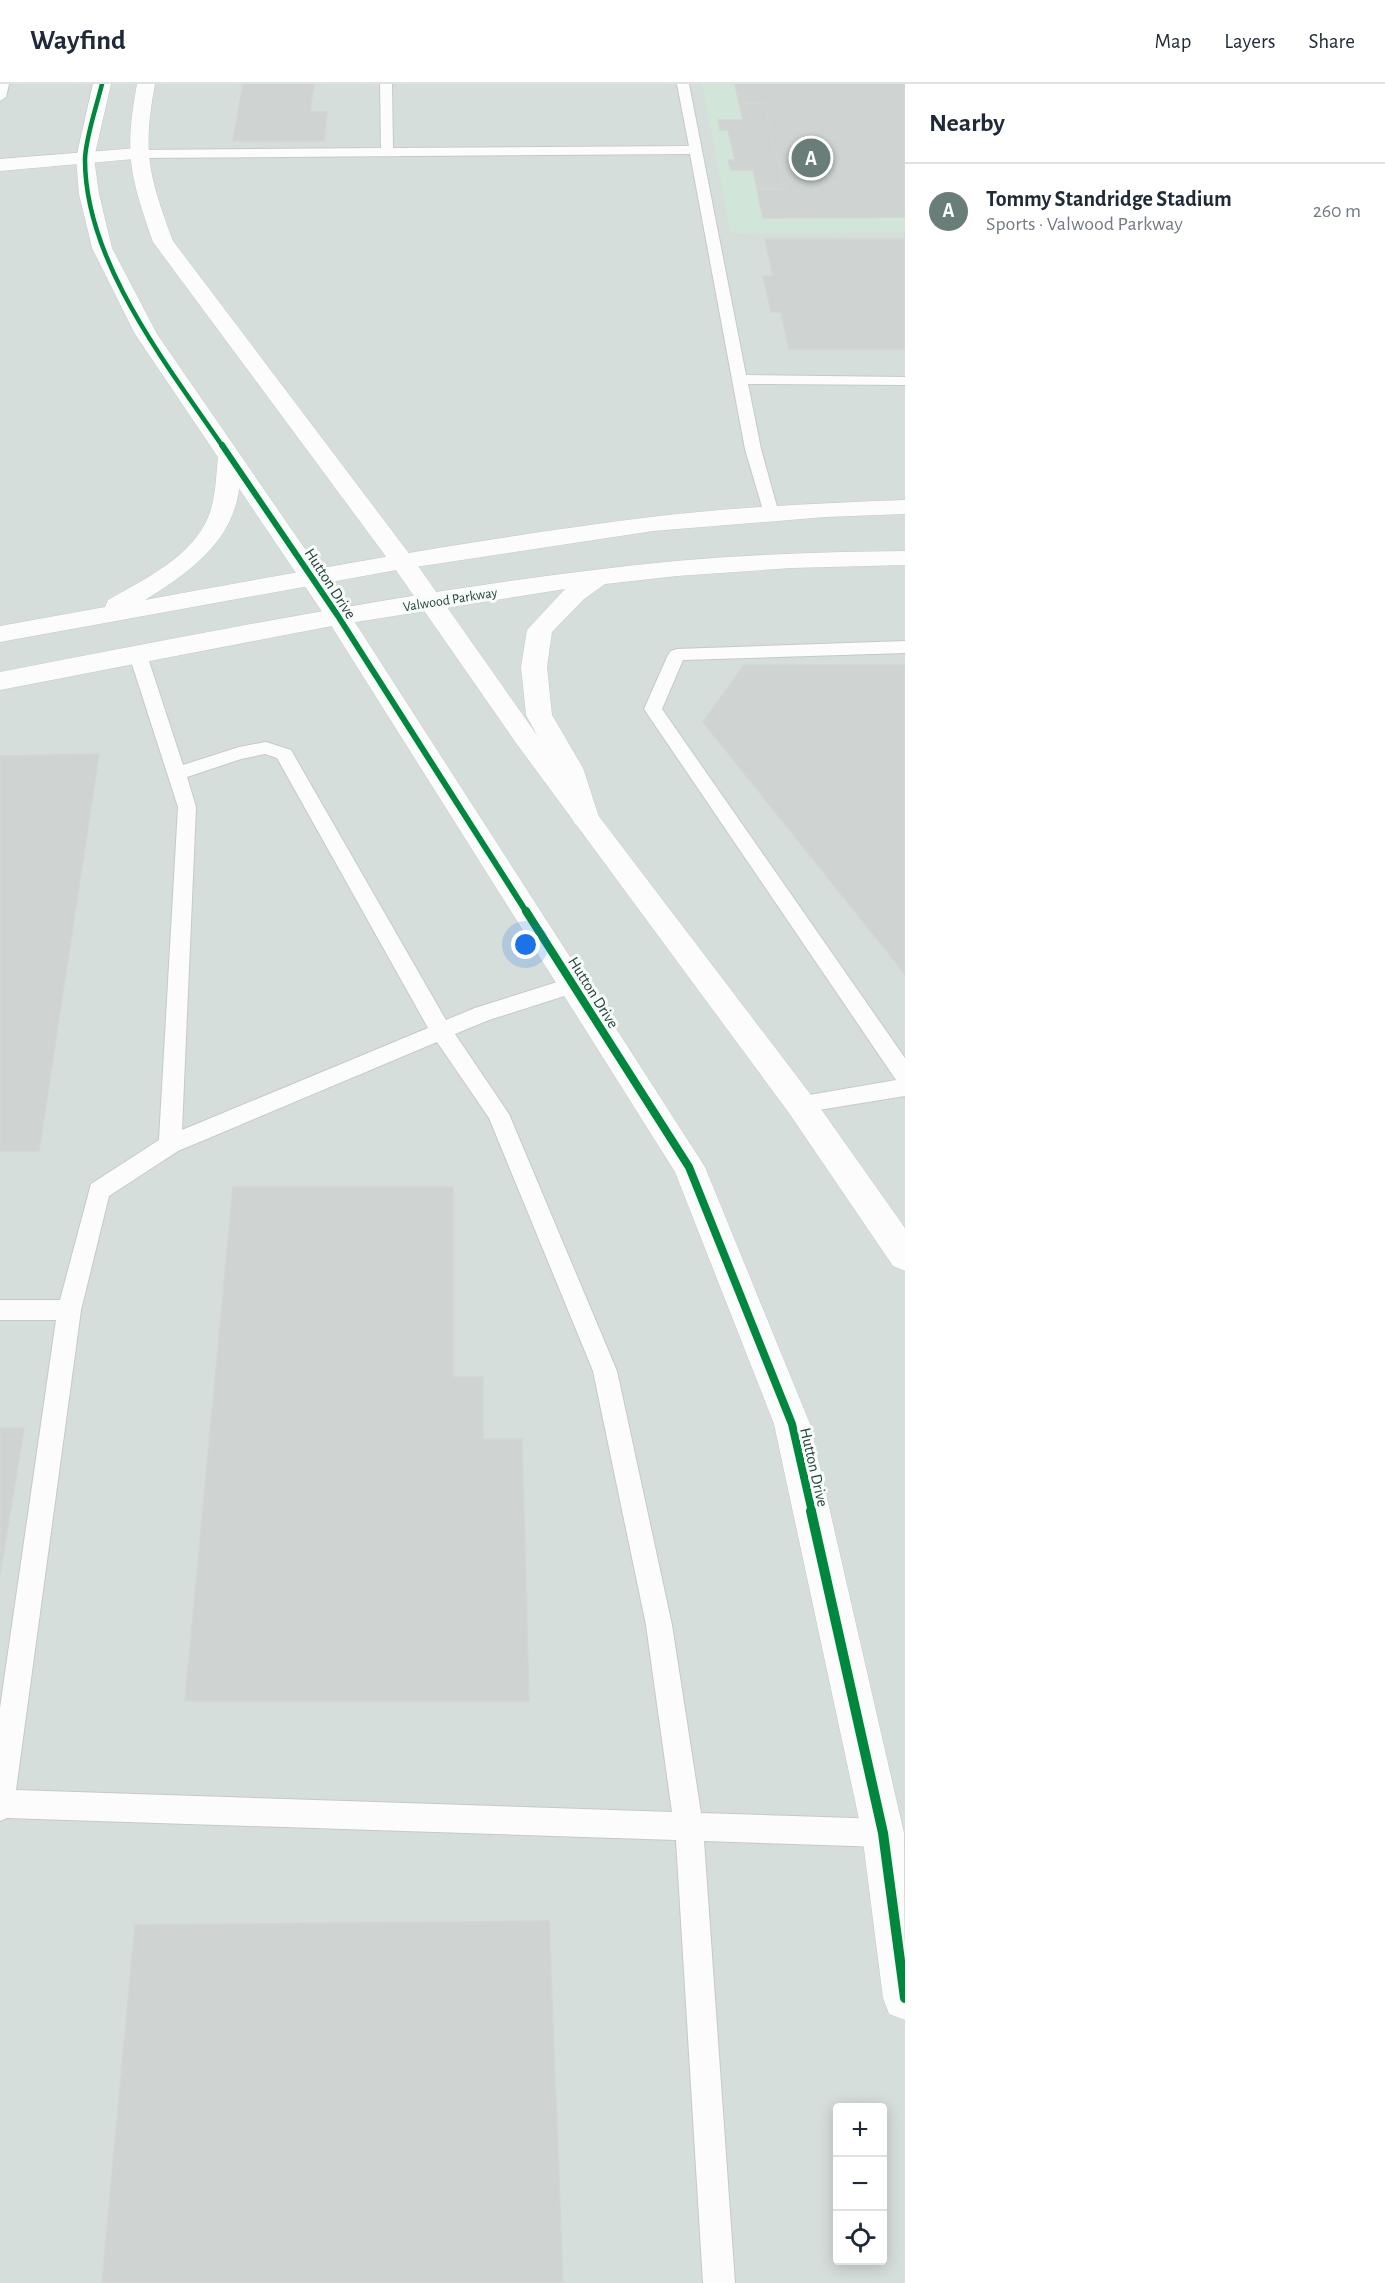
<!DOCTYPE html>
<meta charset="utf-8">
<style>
:root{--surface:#fff;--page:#f2f2f3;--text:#1f2937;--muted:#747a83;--line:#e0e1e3;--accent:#697e78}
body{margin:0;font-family:"Alegreya Sans",sans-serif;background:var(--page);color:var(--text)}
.controls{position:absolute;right:18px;bottom:18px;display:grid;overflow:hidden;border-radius:6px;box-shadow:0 3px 15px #0003}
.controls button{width:54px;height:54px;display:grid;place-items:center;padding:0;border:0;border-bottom:2px solid var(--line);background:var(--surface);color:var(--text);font:30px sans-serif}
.you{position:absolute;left:526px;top:861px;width:21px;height:21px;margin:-15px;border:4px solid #fff;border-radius:50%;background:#1a73e8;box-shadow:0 0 0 9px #1a73e833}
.badge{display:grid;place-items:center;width:39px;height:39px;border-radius:50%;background:var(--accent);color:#fff;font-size:20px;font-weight:700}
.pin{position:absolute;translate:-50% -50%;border:3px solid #fff;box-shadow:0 2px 6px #0006}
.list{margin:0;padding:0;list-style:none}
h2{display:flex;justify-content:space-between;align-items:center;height:78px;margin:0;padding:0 24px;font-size:26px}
h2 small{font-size:20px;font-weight:400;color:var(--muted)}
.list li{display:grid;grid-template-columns:39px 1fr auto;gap:18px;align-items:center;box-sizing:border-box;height:96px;padding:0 24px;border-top:2px solid var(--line)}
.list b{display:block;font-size:22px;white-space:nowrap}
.list p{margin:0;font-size:20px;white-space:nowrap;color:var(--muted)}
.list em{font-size:20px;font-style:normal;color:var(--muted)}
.icon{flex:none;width:33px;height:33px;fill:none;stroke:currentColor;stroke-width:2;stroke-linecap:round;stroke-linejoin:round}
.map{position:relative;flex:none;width:905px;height:2199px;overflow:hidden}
header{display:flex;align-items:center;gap:36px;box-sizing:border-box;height:84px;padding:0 30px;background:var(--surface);border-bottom:2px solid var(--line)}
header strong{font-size:28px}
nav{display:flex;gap:33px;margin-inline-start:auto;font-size:21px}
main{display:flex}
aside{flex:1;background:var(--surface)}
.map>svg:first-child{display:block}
.built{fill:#d6dedb;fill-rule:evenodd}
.green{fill:#d1e6d8}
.building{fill:#cfd4d2;stroke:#d1d6d4;stroke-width:1.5}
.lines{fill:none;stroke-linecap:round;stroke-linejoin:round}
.service-casing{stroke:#c5cac8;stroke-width:2}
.minor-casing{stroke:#c5cac8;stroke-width:1}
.tertiary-casing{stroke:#c5cac8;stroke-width:1}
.secondary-casing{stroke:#c3cbc8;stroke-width:1}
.service{fill:#fcfcfc;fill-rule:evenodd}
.minor{fill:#fcfcfc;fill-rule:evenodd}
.tertiary{fill:#fcfcfc;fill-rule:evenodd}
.secondary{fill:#fcfcfc;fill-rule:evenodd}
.cycleway-far3-casing{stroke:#f7fbf9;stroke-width:7}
.cycleway-far2-casing{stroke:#f7fbf9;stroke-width:9}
.cycleway-far1-casing{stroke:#f7fbf9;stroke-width:11}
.cycleway-casing{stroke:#f7fbf9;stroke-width:14}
.cycleway-far3{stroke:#00873e;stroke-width:4.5}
.cycleway-far2{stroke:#00873e;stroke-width:6}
.cycleway-far1{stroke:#00873e;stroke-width:8}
.cycleway{stroke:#00873e;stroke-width:10}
.labels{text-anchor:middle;stroke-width:6;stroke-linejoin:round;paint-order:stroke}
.far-street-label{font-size:14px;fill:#24423a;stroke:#f7fbf9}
.street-label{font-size:16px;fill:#24423a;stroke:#f7fbf9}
</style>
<header>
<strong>Wayfind</strong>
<nav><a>Map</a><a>Layers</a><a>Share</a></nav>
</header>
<main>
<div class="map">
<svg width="905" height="2199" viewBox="0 0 905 2199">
<rect width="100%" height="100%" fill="#e8edeb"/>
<path class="built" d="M0,0H905V2199H0ZM838,2024H882V2176H838Z"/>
<path class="green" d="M702,0H905V148L731,149Z"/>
<path class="building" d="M243,0H314L310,28H327L324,57H233Z
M735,0H905V133L763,134L757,105H785L764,19H739Z
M739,19H764L785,105H757L753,86H731L728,76H735L728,46H720L718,36H743Z
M765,155H905V265H789L781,228H771L763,192H773Z
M744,581H905V890L703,638Z
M99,670L39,1067H0V672Z
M233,1103H453V1293H483V1355H522L529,1617H185Z
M0,1344H24L0,1491Z
M549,1837L563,2199H102L135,1841Z"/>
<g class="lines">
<g class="service-casing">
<path id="service" d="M0,0H9L6,13L0,17Z
M380,0H392L393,64L689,62L677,0H689L746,291L905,293V301L748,300L761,365L779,430L777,433H765L745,365L690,70L138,74L132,70L138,66L381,64Z
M905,557V569L683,576L662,625L905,974V1012L800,1029L792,1026L789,1020L792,1014L896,996L644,625L668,571L671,567L677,565Z
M138,565L144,567L147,571L183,681L239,663L266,658L291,666L446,936L475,924L573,893L580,895L583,901L580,907L489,936L455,950L509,1030L617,1287L672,1541L701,1729L883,1735L893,1739L897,1749L893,1759L883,1763L704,1757L735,2199H703L676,1756L7,1734L0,1737V1624L56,1236H0V1216H60L91,1100L159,1056L178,723L129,571L132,567ZM265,670L277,674L428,944L182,1046L196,723L187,693L241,675ZM437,958L489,1034L593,1287L646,1541L672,1728L16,1706L81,1226L109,1112L178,1067Z"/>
</g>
<g class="minor-casing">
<path id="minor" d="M138,64L145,66L147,70L145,74L0,87V75Z"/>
</g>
<g class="tertiary-casing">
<path id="tertiary" d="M93,0H111L94,74L99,110L112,164L157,250L347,526L705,1083L810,1340L904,1749L905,1936L889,1930L883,1914L862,1749L774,1340L675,1088L327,535L135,250L92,164L79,110L76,74Z
M137,0H155C142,70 149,92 173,157L411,472L534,647L811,1011L905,1144V1187L893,1182L789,1029L516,659L393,482L153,158C130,92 124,70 137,0Z"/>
</g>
<g class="secondary-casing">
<path id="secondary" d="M229,365L237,367C242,375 240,385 240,394C238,454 192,487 145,516C314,485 482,454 651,433C735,423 821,419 905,416V430L825,433L653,447L402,485L0,558V542L105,523L108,516C143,496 194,472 209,431C216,412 216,392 218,372L221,367Z
M905,467V481L791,484L677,492L605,500L584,515L552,548L547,583L552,631L583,684L599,733L595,740L585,743L575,740L571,733L555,684L526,631L521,583L527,546L565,505L337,541L0,606V588C224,545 448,499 676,477C752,470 828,468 905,467Z"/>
</g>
<use href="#service" class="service"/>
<use href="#minor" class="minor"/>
<use href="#tertiary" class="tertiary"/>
<use href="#secondary" class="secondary"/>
<g class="cycleway-far3-casing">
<path id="cycleway-far3" d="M102,0C97,21 85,55 85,76C85,178 168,282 223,363"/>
</g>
<g class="cycleway-far2-casing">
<path id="cycleway-far2" d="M222,361L338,532L527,829"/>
</g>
<g class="cycleway-far1-casing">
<path id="cycleway-far1" d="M526,827L689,1083L792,1340L812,1428"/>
</g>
<g class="cycleway-casing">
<path id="cycleway" d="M811,1427L883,1749L905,1914"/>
</g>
<use href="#cycleway-far3" class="cycleway-far3"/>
<use href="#cycleway-far2" class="cycleway-far2"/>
<use href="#cycleway-far1" class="cycleway-far1"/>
<use href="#cycleway" class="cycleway"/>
</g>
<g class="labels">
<g class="far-street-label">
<text transform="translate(450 515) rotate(-9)" y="5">Valwood Parkway</text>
</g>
<g class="street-label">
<text transform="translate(331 499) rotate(57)" y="6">Hutton Drive</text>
<text transform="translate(594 908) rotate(58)" y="6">Hutton Drive</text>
<text transform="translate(815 1383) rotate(77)" y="6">Hutton Drive</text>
</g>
</g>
</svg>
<div class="controls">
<button>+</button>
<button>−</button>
<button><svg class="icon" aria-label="locate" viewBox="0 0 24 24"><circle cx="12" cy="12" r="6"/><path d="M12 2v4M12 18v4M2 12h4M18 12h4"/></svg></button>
</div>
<div class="you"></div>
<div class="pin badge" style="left:811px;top:74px">A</div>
</div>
<aside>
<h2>Nearby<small></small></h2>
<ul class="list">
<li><span class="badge">A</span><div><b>Tommy Standridge Stadium</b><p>Sports · Valwood Parkway</p></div><em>260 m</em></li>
</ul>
</aside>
</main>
